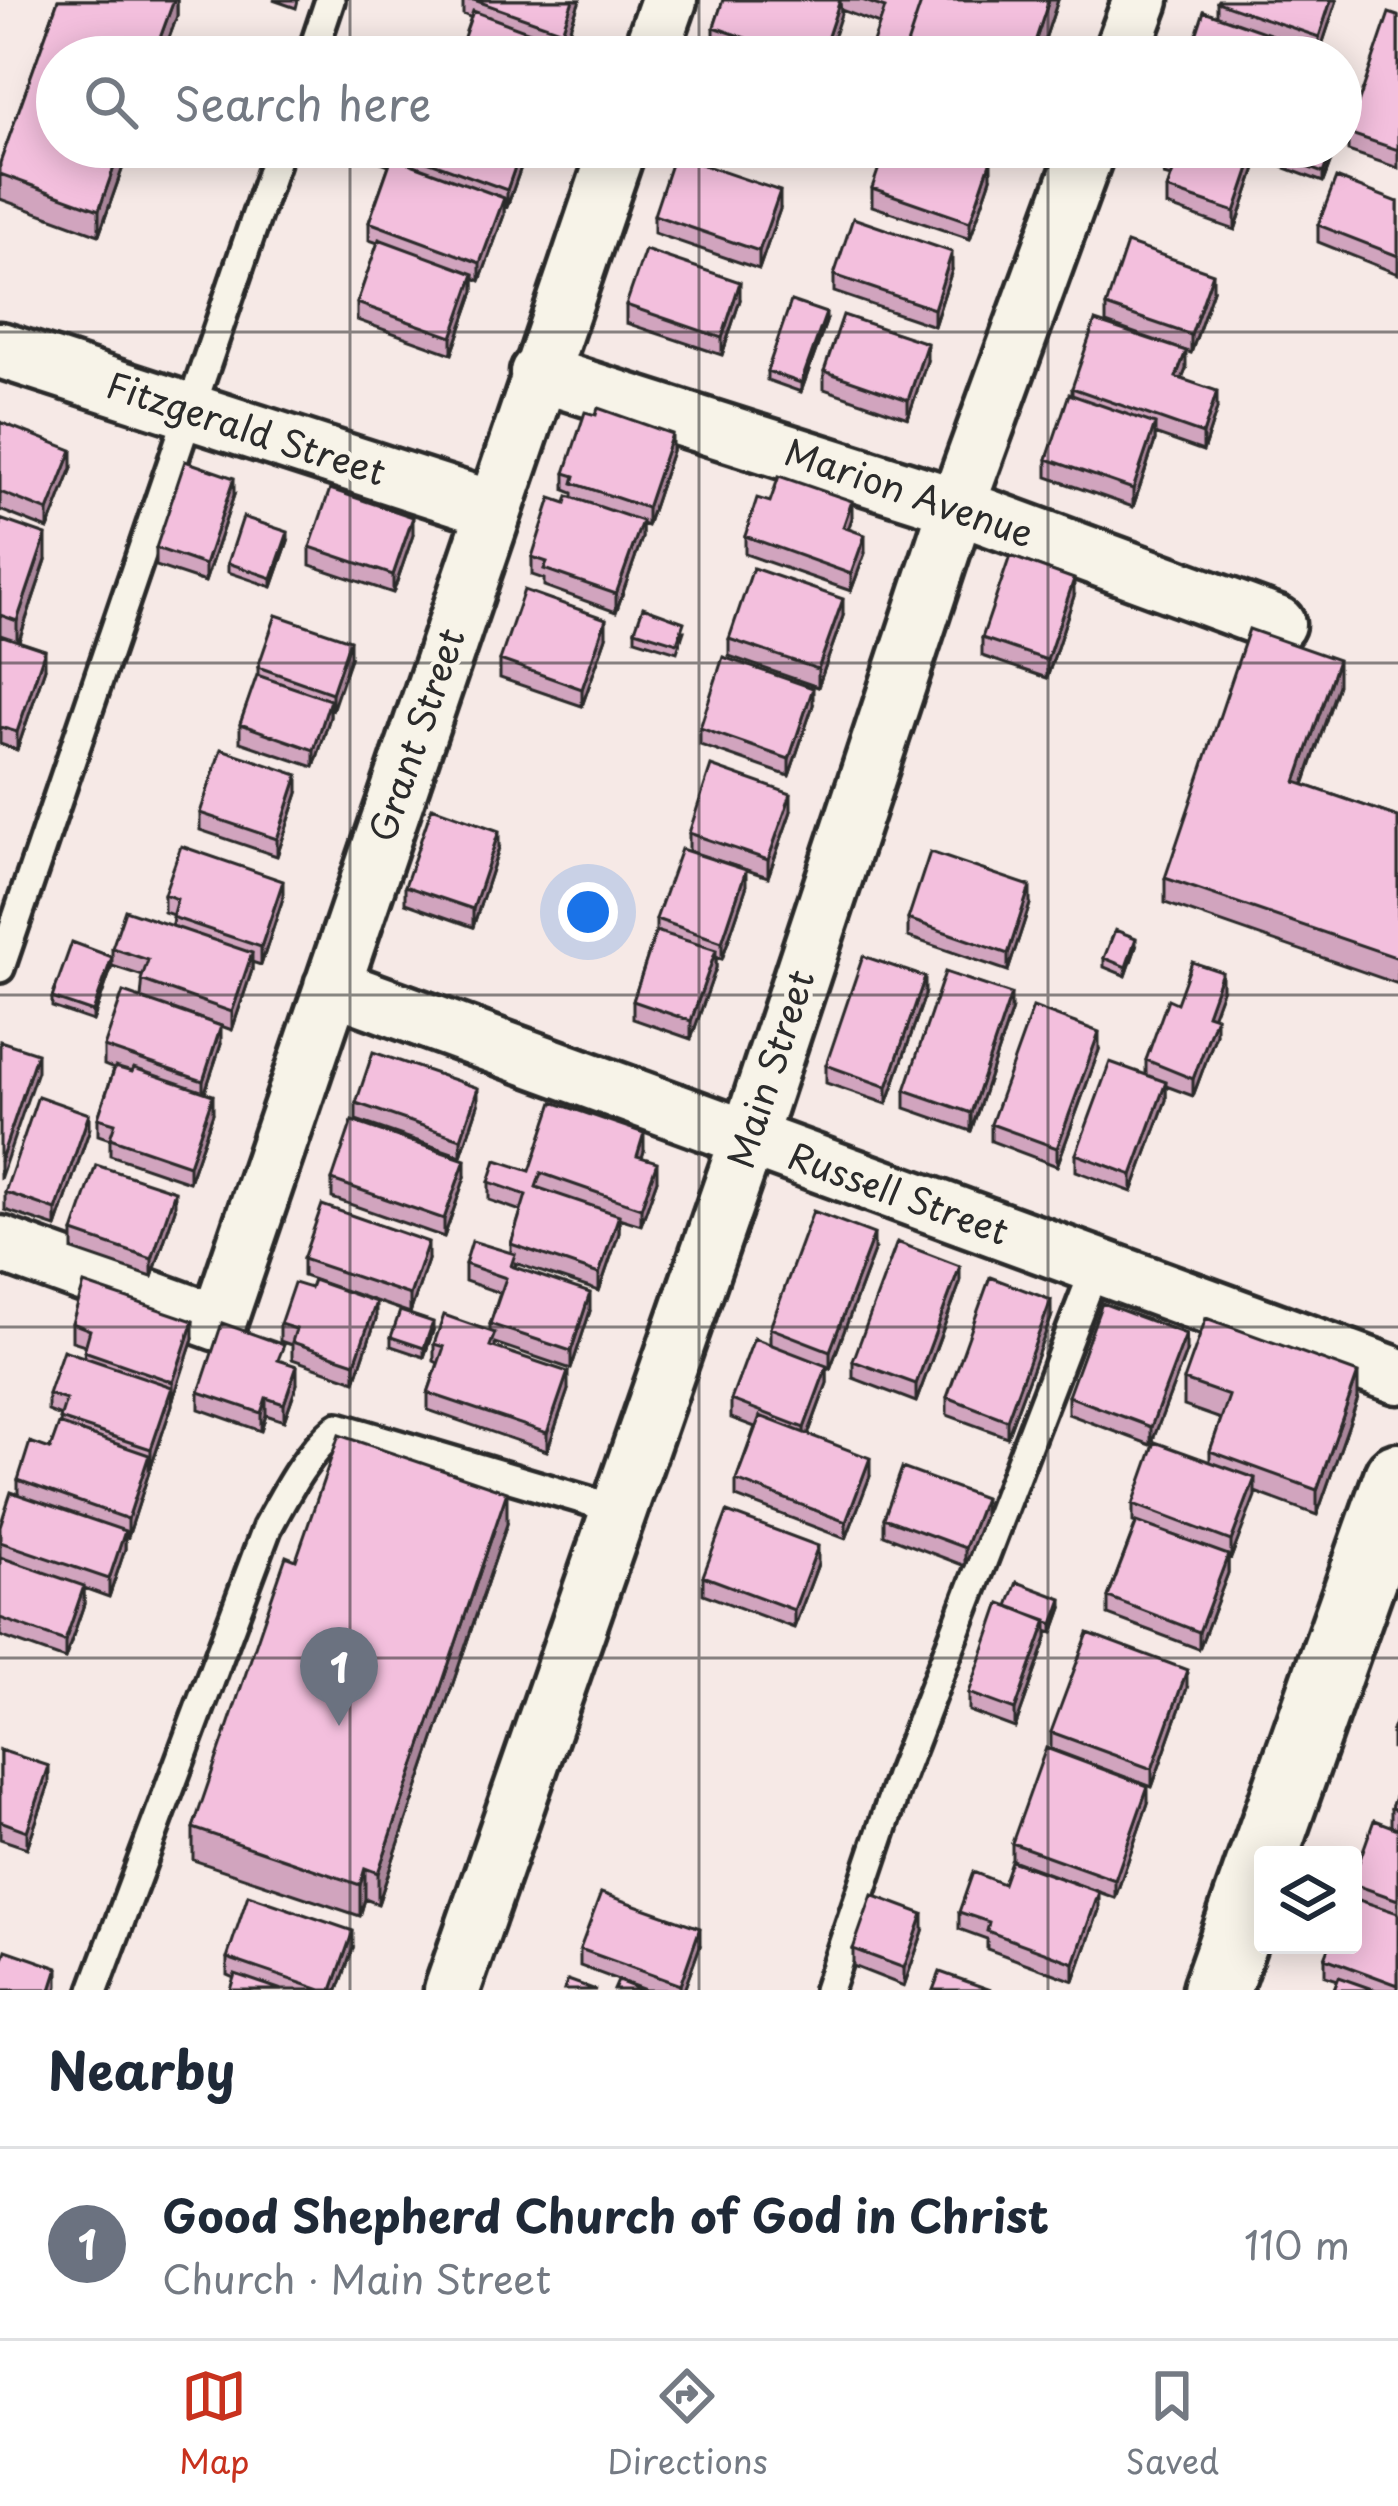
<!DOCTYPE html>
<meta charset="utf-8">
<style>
:root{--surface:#fff;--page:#f2f2f3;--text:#1f2937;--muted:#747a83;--line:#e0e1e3;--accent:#c8321e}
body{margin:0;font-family:"Playpen Sans",sans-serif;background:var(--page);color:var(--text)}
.controls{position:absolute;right:36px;bottom:36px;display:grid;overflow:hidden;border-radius:12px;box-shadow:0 6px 30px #0003}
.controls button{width:108px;height:108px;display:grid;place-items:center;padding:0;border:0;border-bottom:3px solid var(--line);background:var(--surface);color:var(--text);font:60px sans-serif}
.you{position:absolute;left:588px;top:912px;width:42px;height:42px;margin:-30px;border:9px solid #fff;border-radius:50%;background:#1a73e8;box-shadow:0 0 0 18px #1a73e833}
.badge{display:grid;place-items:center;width:78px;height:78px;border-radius:50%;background:var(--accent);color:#fff;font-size:39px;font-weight:700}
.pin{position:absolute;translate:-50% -99px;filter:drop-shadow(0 3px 6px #0008)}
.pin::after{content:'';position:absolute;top:63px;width:42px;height:36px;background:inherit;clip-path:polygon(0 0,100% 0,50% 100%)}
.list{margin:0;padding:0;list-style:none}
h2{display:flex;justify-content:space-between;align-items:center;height:156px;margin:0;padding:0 48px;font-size:51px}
h2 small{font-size:39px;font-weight:400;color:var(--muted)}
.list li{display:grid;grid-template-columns:78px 1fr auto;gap:36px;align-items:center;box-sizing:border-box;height:192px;padding:0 48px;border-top:3px solid var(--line)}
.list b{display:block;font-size:45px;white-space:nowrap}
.list p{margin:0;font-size:39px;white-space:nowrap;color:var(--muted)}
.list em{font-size:39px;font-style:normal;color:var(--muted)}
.icon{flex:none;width:66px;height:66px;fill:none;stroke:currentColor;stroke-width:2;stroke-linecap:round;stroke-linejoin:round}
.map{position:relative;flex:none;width:1398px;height:1990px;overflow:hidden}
.search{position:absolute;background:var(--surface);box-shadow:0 6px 30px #0003;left:36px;right:36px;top:36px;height:132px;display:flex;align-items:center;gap:30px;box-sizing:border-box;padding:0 42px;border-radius:66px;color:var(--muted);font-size:45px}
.sheet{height:348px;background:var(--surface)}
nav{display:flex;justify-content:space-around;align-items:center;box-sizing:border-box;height:168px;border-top:3px solid var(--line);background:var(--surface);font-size:33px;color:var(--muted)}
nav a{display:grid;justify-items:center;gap:6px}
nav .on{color:var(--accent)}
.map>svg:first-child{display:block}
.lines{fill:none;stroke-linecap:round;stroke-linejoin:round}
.service-casing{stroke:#2b2b2b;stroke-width:36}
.minor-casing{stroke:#2b2b2b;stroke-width:63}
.tertiary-casing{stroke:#2b2b2b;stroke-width:75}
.service{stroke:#f7f3e8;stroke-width:27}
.minor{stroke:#f7f3e8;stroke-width:54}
.tertiary{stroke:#f7f3e8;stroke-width:66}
.wall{fill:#d1a4be;stroke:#2b2b2b;stroke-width:3}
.shaded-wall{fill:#aa869b;stroke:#2b2b2b;stroke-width:3}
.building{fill:#f3bfdd;stroke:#2b2b2b;stroke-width:3}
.grid{fill:none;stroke:#2b2b2b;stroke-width:3;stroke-opacity:0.55}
.labels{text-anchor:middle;stroke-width:9;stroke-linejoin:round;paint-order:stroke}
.street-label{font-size:36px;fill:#2b2b2b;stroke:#f7f3e8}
</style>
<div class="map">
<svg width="1398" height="1990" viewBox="0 0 1398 1990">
<rect width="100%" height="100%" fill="#f6e9e6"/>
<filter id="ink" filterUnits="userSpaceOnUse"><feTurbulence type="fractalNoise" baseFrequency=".00833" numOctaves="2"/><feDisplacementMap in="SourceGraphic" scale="24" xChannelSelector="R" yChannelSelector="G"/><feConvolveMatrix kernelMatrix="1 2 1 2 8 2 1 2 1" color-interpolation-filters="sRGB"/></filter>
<g filter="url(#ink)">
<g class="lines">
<g class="service-casing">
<path id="service" d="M311,57L330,0
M0,968L280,147
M94,1990L267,1528C287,1491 305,1455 338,1427L619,1510
M828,1990L900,1776L1096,1266"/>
</g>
<g class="minor-casing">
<path id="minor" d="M649,57L669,0
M1120,57L1141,0
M0,350L493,509
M538,373L957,506L1277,624
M332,986L1398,1376
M0,1244L218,1323L618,147
M452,1990L748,1139L957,506L1088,147"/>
</g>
<g class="tertiary-casing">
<path id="tertiary" d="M1264,1855L1398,1477
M1216,1990L1263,1857"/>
</g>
<use href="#service" class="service"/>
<use href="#minor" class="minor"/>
<use href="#tertiary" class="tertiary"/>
</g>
<path class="wall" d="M58,0H177V16L162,57H57V147H130L99,235L0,199V174L4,176L0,174V163Z
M273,0H298L296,8Z
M463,0H580L562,49L557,47V57L463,14Z
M723,0H1058L1039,57L879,24L841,10L827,57H749L714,45V27Z
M1337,0L1319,54L1287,44V57L1217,16V2Z
M1398,16V168L1348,151V133Z
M376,147H528L507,207L504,206V215L480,281L474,278V291L452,354L357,320V303L378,243L369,240V222L389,165L376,160Z
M1167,147H1263L1235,230L1167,206V189L1171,177L1164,175V157Z
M1336,147L1323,182L1264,160V151Z
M991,178L970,239L872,206V188Z
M1398,202V274L1318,242V225Z
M780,209L759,269L654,233V215Z
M952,270L934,326L834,292V275Z
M1213,290L1191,353L1106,323V306Z
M740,300L722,355L626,323V305Z
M826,322L801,392L767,380V371Z
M927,361L908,418L824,389V371Z
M1186,369L1182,379L1217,409L1203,451L1155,434V441L1133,507L1047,477V459L1072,395V388Z
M0,422L72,468L48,529L0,510Z
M672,451L647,526L642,524V538L616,612L544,586V579L532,575V557L566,503L573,497V493L565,490V473Z
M234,495L205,582L156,566V548Z
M770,502L852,518L848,529L865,553L851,591L745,554V536Z
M0,519L46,560L19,641L45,668L17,750L0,744Z
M413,535L393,593L310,565V547Z
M288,541L272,587L228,572V563Z
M1074,596L1047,678L982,656V638Z
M843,616L818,687L729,656V639Z
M635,630L684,631L677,652L635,639Z
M606,637L582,706L500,678V660Z
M350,658L330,710V717L314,767L240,742V724L258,675V667Z
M1338,685L1304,785L1398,817V984L1165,903V878Z
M813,705L789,776L700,745V728Z
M298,793L277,856L200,830V813Z
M791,811L768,877L689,851V833Z
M499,848L473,927L405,903V886Z
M746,888L722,959L716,957V968L691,1039L633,1019V1001L656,931V919Z
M164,894L283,898L261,965L252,962V970L232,1030L171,1008L221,1044L205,1092L213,1113L189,1182L110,1155V1139L98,1135V1118L114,1069L104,1065V1047L141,998L143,976L112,966L93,1021L52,1007V998L112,957V948L172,926L173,915L164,912Z
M1030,904L1008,971L908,937V919Z
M1136,947L1126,976L1104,967V958Z
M1222,990L1212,1016L1216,1034L1193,1096L1166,1086V1100L1132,1192L1076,1171V1154L1146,1075V1060L1177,1003Z
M925,995L887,1104L826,1083V1065Z
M1011,1012L971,1131L905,1108V1090Z
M1099,1050L1057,1166L991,1141V1124Z
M356,1103L478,1105L461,1156L356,1120Z
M89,1131L56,1227L5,1210V1192Z
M644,1151L642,1157L657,1180L641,1225L619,1218V1233L599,1291L515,1263V1268L590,1311L571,1369L495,1343V1348L568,1390L547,1451L428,1410V1393L438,1363L434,1361V1344L490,1331V1324L500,1293L465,1281V1264L511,1253V1244L521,1211L489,1200V1182L530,1171Z
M465,1177L444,1237L332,1198V1180Z
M175,1209L152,1277L73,1250V1232Z
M874,1251L830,1369L827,1367V1383L808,1435L870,1476L846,1539L736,1497V1480L755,1427L731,1418V1400L770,1344V1328Z
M303,1259L428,1260L410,1313L303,1276Z
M960,1283L916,1402L853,1378V1361Z
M1051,1318L1007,1437L947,1415V1397Z
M376,1319L355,1381L292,1359V1345L280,1341V1324Z
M72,1323L193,1339L172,1399V1405L151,1467L149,1466V1472L128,1537L125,1536V1549L109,1597L84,1588V1604L65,1659L0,1636V1526L18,1494V1480L50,1449L60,1424L61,1416L48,1411V1394L84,1357L85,1345L72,1341Z
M433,1331L424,1357L391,1346V1337Z
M1186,1352L1151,1445L1068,1414V1396Z
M284,1362L297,1384L284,1421L266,1415L261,1431L199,1409V1392Z
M1184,1380L1358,1398L1317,1515L1255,1492L1231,1558L1228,1557V1573L1199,1649L1108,1615V1597L1136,1523L1133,1522V1504L1210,1461V1451L1221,1419L1184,1406Z
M984,1516L965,1566L884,1535V1518Z
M507,1524L378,1904L365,1899L360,1916L193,1860V1828L296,1560Z
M818,1564L794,1628L703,1594V1576Z
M1008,1606L1062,1608L1053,1633L1047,1631V1638L1015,1728L969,1711V1693Z
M1187,1688L1152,1787L1051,1749V1732Z
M1398,1715V1750L1392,1748V1731Z
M0,1750L49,1784L27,1848L0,1839Z
M1398,1789V1828L1391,1826V1808Z
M1148,1803L1115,1898L1012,1860V1843Z
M1398,1829V1990H1334L1338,1980L1325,1976V1958L1353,1945V1879Z
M1003,1884L1099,1910L1074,1981L987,1949V1939L959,1929V1912Z
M923,1931L904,1986L853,1966V1949Z
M700,1946L684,1990H645L580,1966V1949Z
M353,1948L338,1990H230L234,1978L227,1975V1958Z"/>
<path class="shaded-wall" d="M174,0H177V16L162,57H153Z
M573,0H580L562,49V31Z
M840,0L841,14L827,57H821Z
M1049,0H1058L1039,57H1030Z
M1331,0H1337L1319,54V37Z
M121,147H130L99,235V210Z
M522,147H528L507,207V190Z
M1257,147H1263L1235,230V212Z
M1333,147H1336L1323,182V173Z
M991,160V178L970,239V222Z
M780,191V209L759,269V251Z
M504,198V215L480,281V263Z
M952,252V270L934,326V309Z
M1213,273V290L1191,353V335Z
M474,274V291L452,354V337Z
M740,282V300L722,355V338Z
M826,313V322L801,392V383Z
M927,343V361L908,418V400Z
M1186,351V369L1176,395V377Z
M1217,391V409L1203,451V434Z
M1155,424V441L1133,507V489Z
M672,434V451L647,526V508Z
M72,450V468L48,529V511Z
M234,478V495L205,582V565Z
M852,501V518L843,545V527Z
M413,517V535L393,593V575Z
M642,521V538L616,612V594Z
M288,532V541L272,587V578Z
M46,535V560L17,646V621Z
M865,535V553L851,591V574Z
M1074,579V596L1047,678V660Z
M843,599V616L818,687V669Z
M606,619V637L582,706V689Z
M350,640V658L332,711V693Z
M45,650V668L17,750V732Z
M1338,660V685L1296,807V782Z
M813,688V705L789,776V759Z
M330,700V717L314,767V750Z
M298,775V793L277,856V839Z
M791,794V811L768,877V860Z
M499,831V848L473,927V909Z
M746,870V888L722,959V942Z
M283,881V898L261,965V947Z
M1030,886V904L1008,971V954Z
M1136,938V947L1126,976V967Z
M716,950V968L691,1039V1021Z
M252,953V970L232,1030V1012Z
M112,957V966L93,1021V1012Z
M1222,972V990L1207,1031V1014Z
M925,977V995L887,1104V1087Z
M1011,994V1012L971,1131V1113Z
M1216,1017V1034L1193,1096V1079Z
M221,1026V1044L203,1098V1081Z
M1099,1032V1050L1057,1166V1148Z
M37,1053V1071L0,1179V1162Z
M1166,1082V1100L1132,1192V1175Z
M478,1088V1105L461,1156V1139Z
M213,1095V1113L189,1182V1165Z
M89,1114V1131L56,1227V1210Z
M644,1133V1151L637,1173V1156Z
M465,1160V1177L444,1237V1219Z
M657,1162V1180L641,1225V1208Z
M175,1191V1209L152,1277V1259Z
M619,1215V1233L599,1291V1274Z
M874,1234V1251L830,1369V1351Z
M428,1242V1260L410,1313V1295Z
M960,1266V1283L916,1402V1384Z
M590,1293V1311L571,1369V1351Z
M1051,1300V1318L1007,1437V1420Z
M376,1302V1319L355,1381V1363Z
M193,1321V1339L173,1400V1382Z
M433,1322V1331L424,1357V1348Z
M1186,1334V1352L1151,1445V1427Z
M297,1366V1384L284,1421V1404Z
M827,1366V1383L804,1445V1428Z
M568,1372V1390L547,1451V1433Z
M1358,1373V1398L1317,1515V1490Z
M172,1387V1405L151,1467V1449Z
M266,1398V1415L261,1431V1413Z
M149,1455V1472L128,1537V1519Z
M870,1458V1476L846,1539V1522Z
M1255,1478V1496L1231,1558V1541Z
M507,1492V1524L378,1904V1873Z
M984,1498V1516L965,1566V1548Z
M125,1531V1549L109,1597V1579Z
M818,1546V1564L794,1628V1610Z
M1228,1555V1573L1199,1649V1632Z
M84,1586V1604L65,1659V1641Z
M1062,1599V1608L1053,1633V1624Z
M1047,1620V1638L1015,1728V1710Z
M1187,1670V1688L1152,1787V1769Z
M49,1766V1784L27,1848V1831Z
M1148,1786V1803L1115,1898V1880Z
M365,1868V1899L360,1916V1885Z
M1099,1892V1910L1074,1981V1963Z
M923,1914V1931L904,1986V1968Z
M700,1928V1946L684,1990H680V1985Z
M353,1931V1948L338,1990H332Z
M58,1968V1986L57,1990H51Z"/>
<path class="building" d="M58,0H174L153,57H57V147H121L99,210L0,174V163Z
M474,0H573L562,31Z
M723,0H840L821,57H800L714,27Z
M862,0H922L903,57H868L885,8Z
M922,0H1049L1030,57H903Z
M1218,0H1331L1319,37L1217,2Z
M473,11L557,42L552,57H457Z
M1204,11L1287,40L1281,57H1189Z
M1389,13L1398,16V150L1348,133Z
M389,147H522L507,190Z
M886,147H954L991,160L970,222L872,188Z
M1167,147H1257L1235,212L1167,189L1177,161L1164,157Z
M1266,147H1333L1323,173L1264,151Z
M674,155L780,191L759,251L654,215Z
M392,157L504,198L480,263L369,222Z
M1336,178L1398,202V256L1318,225Z
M853,218L952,252L934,309L834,275Z
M379,239L474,274L452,337L357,303Z
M1127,243L1213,273L1191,335L1106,306Z
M645,250L740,282L722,338L626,305Z
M791,301L826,313L801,383L767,371Z
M843,315L927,343L908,400L824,371Z
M1095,321L1186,351L1176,377L1217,391L1203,434L1072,388Z
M1069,394L1155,424L1133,489L1047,459Z
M598,408L672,434L647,508L573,483L575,476L565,473L585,412L596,415Z
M0,422L72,450L48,511L0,492Z
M185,461L234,478L205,565L156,548Z
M779,476L852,501L843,527L865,535L851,574L745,536L757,498L770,502Z
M330,489L413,517L393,575L310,547Z
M568,496L642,521L616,594L544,569L547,562L532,557L551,498L566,503Z
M243,517L288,532L272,578L228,563Z
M0,519L46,535L17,621L0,615Z
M1010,556L1074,579L1047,660L982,638Z
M753,568L843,599L818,669L729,639Z
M524,590L606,619L582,689L500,660Z
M643,607L684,622L677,643L635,630Z
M276,615L350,640L332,693L258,667Z
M1249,629L1338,660L1296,782L1398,817V958L1165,878Z
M0,635L45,650L17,732L0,727Z
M723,657L813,688L789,759L700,728Z
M257,675L330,700L314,750L240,724Z
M221,749L298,775L277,839L200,813Z
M711,766L791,794L768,860L689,833Z
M432,807L499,831L473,909L405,886Z
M181,846L283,881L261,947L172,917L177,899L164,894Z
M681,849L746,870L722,942L656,919Z
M930,852L1030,886L1008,954L908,919Z
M125,910L252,953L232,1012L141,980L148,960L112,948Z
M1115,930L1136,938L1126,967L1104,958Z
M656,931L716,950L691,1021L633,1001Z
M72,942L112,957L93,1012L52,998Z
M863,956L925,977L887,1087L826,1065Z
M1192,962L1222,972L1207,1014L1216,1017L1193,1079L1146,1060L1168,999L1177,1003Z
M945,972L1011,994L971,1113L905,1090Z
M123,992L221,1026L203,1081L104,1047Z
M1033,1007L1099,1032L1057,1148L991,1124Z
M0,1041L37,1053L0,1162Z
M373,1052L478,1088L461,1139L356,1103Z
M1110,1062L1166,1082L1132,1175L1076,1154Z
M115,1067L132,1072L134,1068L213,1095L189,1165L110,1138L115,1123L98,1118Z
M38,1096L89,1114L56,1210L5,1192Z
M553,1102L644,1133L637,1156L657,1162L641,1208L541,1173L536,1187L619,1215L599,1274L511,1244L526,1195L489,1182L496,1160L530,1171Z
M352,1121L465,1160L444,1219L332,1180Z
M96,1165L175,1191L152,1259L73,1232Z
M322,1205L428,1242L410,1295L303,1259Z
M813,1211L874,1234L830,1351L770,1328Z
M472,1241L515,1254L511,1266L590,1293L571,1351L490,1324L506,1278L465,1264Z
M897,1242L960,1266L916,1384L853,1361Z
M990,1277L1051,1300L1007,1420L947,1397Z
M313,1280L376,1302L355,1363L292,1342L296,1329L280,1324L294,1283L310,1288Z
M84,1284L193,1321L173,1382L84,1351L90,1330L72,1323Z
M1102,1303L1186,1334L1151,1427L1068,1396Z
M400,1311L433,1322L424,1348L391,1337Z
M444,1315L495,1333L490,1346L568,1372L547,1433L428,1393L444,1347L434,1344Z
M1206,1318L1358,1373L1317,1490L1210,1451L1229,1396L1184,1380Z
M222,1323L284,1345L278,1360L297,1366L284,1404L266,1398L261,1413L199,1392Z
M754,1338L827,1366L804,1428L731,1400Z
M63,1350L172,1387L151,1449L60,1419L66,1400L48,1394Z
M760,1416L870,1458L846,1522L736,1480Z
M59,1424L149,1455L128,1519L18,1480L30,1442L50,1449Z
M339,1435L507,1492L378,1873L365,1868L360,1885L193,1828L286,1556L296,1560Z
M1155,1442L1255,1478L1231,1541L1133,1504Z
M902,1468L984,1498L965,1548L884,1518Z
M11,1492L125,1531L109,1579L0,1542V1526Z
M727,1512L818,1546L794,1610L703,1576Z
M1137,1522L1228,1555L1199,1632L1108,1597Z
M0,1557L84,1586L65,1641L0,1618Z
M1017,1582L1062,1599L1053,1624L1008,1606Z
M1000,1603L1047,1620L1015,1710L969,1693Z
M1088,1633L1187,1670L1152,1769L1051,1732Z
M1398,1715V1733L1392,1731Z
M1046,1748L1148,1786L1115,1880L1012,1843Z
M0,1750L49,1766L27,1831L0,1821Z
M1398,1789V1810L1391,1808Z
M1374,1820L1398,1829V1900L1353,1884V1879Z
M1011,1861L1099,1892L1074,1963L987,1931L989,1922L959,1912L973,1872L1003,1884Z
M601,1893L700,1928L680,1985L580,1949Z
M248,1895L353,1931L332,1990H321L227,1958Z
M872,1895L923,1914L904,1968L853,1949Z
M1353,1898L1398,1913V1985L1325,1958L1330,1945H1353Z
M6,1950L58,1968L51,1990H0V1967Z
M940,1972L991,1990H933Z
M235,1974L282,1990H230Z
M1339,1977L1376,1990H1334Z
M568,1980L596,1990H564Z
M618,1981L642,1990H614Z"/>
</g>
<path class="grid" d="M350,0V57M699,0V57M1048,0V57M350,147V1990M699,147V1990M1048,147V1990M0,332H1398M0,663H1398M0,995H1398M0,1327H1398M0,1658H1398"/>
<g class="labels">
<g class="street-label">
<text transform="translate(246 429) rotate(18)" y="13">Fitzgerald Street</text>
<text transform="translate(909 493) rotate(19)" y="13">Marion Avenue</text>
<text transform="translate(417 735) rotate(-71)" y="13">Grant Street</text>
<text transform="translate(771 1069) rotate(-72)" y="13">Main Street</text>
<text transform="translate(898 1194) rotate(20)" y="13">Russell Street</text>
</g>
</g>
</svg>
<div class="controls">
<button><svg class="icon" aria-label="layers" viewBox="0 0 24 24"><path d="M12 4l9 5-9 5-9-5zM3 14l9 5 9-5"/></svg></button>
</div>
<div class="you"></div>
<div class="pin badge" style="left:339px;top:1726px;background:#6b7280">1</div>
<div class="search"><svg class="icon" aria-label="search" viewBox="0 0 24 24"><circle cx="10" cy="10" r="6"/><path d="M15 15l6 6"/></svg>Search here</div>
</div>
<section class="sheet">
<h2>Nearby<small></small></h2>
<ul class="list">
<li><span class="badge" style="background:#6b7280">1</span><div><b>Good Shepherd Church of God in Christ</b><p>Church · Main Street</p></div><em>110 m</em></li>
</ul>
</section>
<nav>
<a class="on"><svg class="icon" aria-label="map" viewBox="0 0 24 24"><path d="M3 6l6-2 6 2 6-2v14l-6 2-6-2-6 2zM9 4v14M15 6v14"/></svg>Map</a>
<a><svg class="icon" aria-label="directions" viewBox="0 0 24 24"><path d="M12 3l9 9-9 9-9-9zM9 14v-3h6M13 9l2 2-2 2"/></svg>Directions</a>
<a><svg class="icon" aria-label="saved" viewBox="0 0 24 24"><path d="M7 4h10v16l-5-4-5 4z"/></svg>Saved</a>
</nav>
